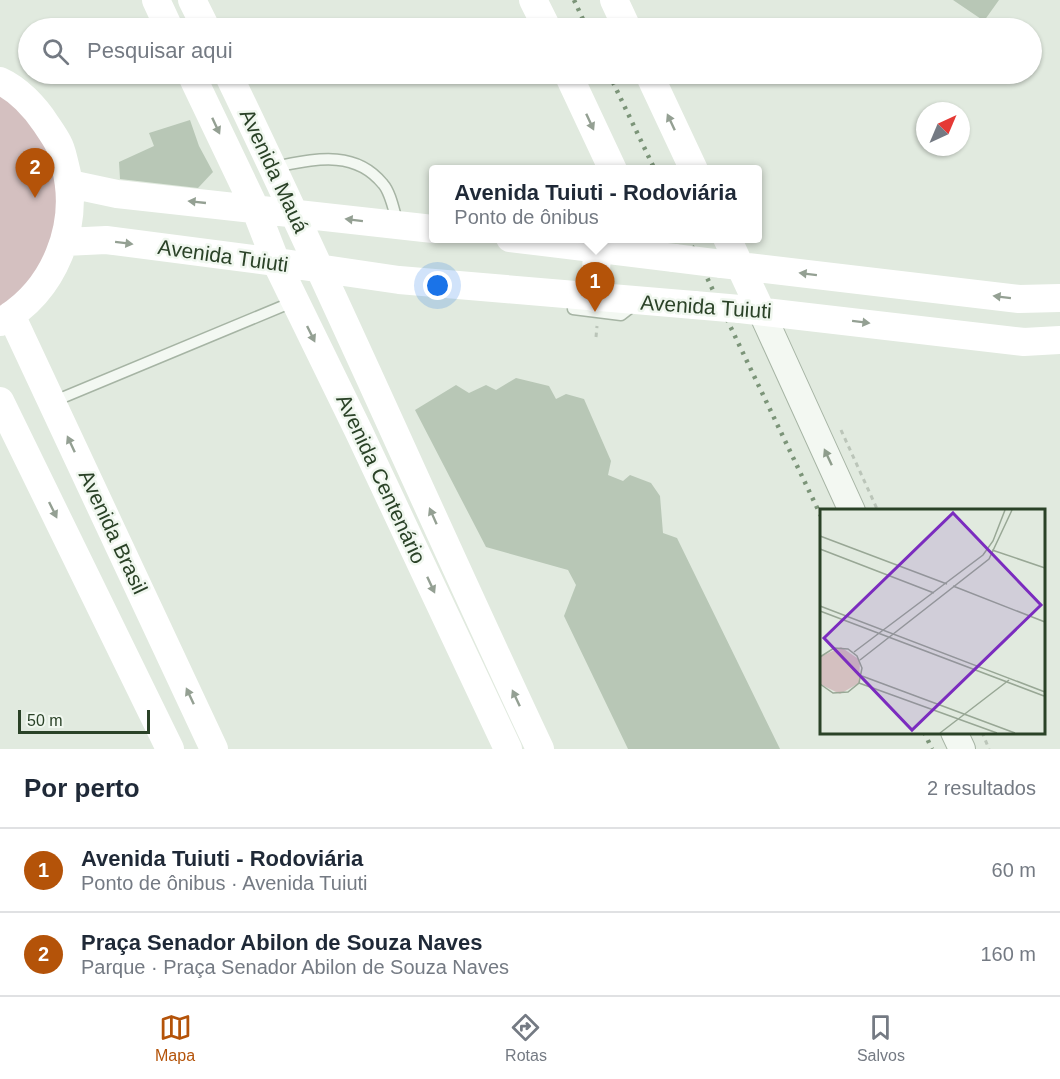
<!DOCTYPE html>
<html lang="pt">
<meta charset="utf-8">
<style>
:root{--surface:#fff;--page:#f2f2f3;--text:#1f2937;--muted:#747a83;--line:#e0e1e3;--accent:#b45309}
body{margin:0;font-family:Helvetica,sans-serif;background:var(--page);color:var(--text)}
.compass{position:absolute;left:916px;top:102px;width:54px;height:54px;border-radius:50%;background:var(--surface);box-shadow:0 2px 4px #0004;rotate:44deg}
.scale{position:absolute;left:18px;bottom:15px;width:132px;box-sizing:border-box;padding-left:6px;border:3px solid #2a4227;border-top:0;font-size:16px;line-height:21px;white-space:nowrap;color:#2a4227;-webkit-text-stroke:4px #f0f7ef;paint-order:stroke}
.you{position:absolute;left:438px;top:286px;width:21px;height:21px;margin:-15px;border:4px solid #fff;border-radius:50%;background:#1a73e8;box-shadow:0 0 0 9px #1a73e833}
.badge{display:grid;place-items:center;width:39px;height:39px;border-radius:50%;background:var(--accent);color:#fff;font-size:20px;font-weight:700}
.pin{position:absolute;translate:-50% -50px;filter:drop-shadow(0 2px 3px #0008)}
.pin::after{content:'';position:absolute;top:32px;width:21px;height:18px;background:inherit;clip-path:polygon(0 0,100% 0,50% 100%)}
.popup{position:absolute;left:429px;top:165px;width:333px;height:78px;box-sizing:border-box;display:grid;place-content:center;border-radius:6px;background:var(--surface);filter:drop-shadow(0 2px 4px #0005);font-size:20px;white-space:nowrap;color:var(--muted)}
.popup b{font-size:22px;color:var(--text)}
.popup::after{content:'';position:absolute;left:50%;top:100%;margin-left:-12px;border:12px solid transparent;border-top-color:var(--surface)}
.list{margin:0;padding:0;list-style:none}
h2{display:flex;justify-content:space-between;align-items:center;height:78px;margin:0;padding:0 24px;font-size:26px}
h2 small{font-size:20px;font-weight:400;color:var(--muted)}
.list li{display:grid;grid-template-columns:39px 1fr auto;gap:18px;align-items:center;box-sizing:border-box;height:84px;padding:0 24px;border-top:2px solid var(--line)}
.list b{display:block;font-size:22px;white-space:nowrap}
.list p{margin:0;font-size:20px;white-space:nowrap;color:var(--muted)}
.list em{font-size:20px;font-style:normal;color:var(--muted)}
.icon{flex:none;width:33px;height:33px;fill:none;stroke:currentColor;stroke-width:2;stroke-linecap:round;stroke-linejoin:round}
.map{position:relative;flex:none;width:1060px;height:749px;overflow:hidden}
.search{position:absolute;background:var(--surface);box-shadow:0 2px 4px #0004;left:18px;right:18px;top:18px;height:66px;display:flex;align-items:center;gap:15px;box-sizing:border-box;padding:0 21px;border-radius:33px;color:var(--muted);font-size:22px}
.sheet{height:246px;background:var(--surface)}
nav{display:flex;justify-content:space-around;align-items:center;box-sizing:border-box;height:84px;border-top:2px solid var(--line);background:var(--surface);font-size:16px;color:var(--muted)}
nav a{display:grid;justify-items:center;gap:3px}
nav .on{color:var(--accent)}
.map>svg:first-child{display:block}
.green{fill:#d4c0c0}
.building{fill:#b8c7b6}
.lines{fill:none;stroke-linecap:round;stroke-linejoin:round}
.service-casing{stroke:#a6b4a4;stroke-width:13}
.tertiary-casing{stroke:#a6b4a4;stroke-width:28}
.path{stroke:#bbc5b9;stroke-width:3;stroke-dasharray:4.5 4.5;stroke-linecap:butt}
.service{stroke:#f3f8f2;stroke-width:10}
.tertiary{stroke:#f3f8f2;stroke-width:26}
.secondary{stroke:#fff;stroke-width:28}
.rail{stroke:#7b9478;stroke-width:4.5;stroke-dasharray:3 6;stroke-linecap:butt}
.secondary-bridge{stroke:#fff;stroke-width:28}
.oneway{fill:#94a093}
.oneway2{fill:#8e9d8c}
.labels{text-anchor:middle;stroke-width:5;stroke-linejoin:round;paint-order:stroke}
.street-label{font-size:21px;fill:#2a4227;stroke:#f0f7ef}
.inset-road{fill:none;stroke:#98a795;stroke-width:1.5}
.view{fill:#7b2cbf;fill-opacity:0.15;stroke:#7b2cbf;stroke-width:3}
.inset-edge{fill:none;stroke:#2a4227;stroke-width:3}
</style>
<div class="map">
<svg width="1060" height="749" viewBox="0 0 1060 749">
<rect width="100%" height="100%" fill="#e1eadf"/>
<path class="green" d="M0,81L59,145L65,242L0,322Z"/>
<path class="building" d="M953,0H999L984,21Z
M190,120L199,146L213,172L198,188L120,179L119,162L154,146L149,133Z
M516,378L549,386L556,399L566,394L584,399L611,461L608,475L623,481L630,475L651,483L660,496L663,533L677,538L780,749H628L564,616L576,585L568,570L486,547L415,410L456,385L469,393L486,385L496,390Z"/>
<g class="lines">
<g class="service-casing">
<path id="service" d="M273,167C312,160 354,148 383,184C391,193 394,212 398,224
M573,309L621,315L634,305
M52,402L295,301"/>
</g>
<g class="tertiary-casing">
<path id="tertiary" d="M761,311L852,511
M954,732L962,749"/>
</g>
<path class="path" d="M596,337L597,326
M841,430L878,511
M982,732L989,749"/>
<use href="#service" class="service"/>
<use href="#tertiary" class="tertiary"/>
<path class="secondary" d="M156,0L169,28
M192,0L206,28
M533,0L547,28
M614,0L627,28
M191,74L255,208L276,262L359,432L508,749
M228,74C336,297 434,524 540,749
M568,74L613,170
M649,74L694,170
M0,81C18,89 35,107 46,124C50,130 55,137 58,143C62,150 63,158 65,165C81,225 55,291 0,322
M70,184L117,194L433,229
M510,238L674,258
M727,238L761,311
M65,242L106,240L276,262L399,280L694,305
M722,264L1019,299L1060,298
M595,298L597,249
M740,309L1024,342L1060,340
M11,315L214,749
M0,401L170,749"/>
<path class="rail" d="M574,0L587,28
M609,74L655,170
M688,238L822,518
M924,732L932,749"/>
<path class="secondary-bridge" d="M674,258L722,264
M694,305L740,309"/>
</g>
<defs><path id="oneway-solid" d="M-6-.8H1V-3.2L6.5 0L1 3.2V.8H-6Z" transform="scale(1.5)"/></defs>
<g class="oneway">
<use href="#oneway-solid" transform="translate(590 122) rotate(65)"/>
<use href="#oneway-solid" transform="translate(671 122) rotate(-115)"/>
<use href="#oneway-solid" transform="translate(216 126) rotate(65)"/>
<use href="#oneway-solid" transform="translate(197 202) rotate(-174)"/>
<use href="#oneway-solid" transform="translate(354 220) rotate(-173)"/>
<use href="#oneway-solid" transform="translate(124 243) rotate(7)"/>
<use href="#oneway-solid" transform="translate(808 274) rotate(-173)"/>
<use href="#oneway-solid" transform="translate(1002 297) rotate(-173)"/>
<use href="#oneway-solid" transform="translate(861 322) rotate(7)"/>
<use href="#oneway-solid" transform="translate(311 334) rotate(64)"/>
<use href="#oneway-solid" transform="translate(71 444) rotate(-115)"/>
<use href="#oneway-solid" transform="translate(53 510) rotate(64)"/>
<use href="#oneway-solid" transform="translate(433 516) rotate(-114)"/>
<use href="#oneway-solid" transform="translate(431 585) rotate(65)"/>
<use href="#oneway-solid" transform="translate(190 696) rotate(-115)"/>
<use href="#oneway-solid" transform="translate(516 698) rotate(-115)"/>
</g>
<use class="oneway2" href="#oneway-solid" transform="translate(828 457) rotate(-115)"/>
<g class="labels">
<g class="street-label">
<text transform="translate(274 171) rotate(65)" y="7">Avenida Mauá</text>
<text transform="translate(223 256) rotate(8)" y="7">Avenida Tuiuti</text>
<text transform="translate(706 307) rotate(4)" y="7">Avenida Tuiuti</text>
<text transform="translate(381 479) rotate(65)" y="7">Avenida Centenário</text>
<text transform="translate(113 532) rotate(65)" y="7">Avenida Brasil</text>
</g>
</g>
<g transform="translate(820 509)">
<rect width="225" height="225" fill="#e1eadf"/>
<path d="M21,138L40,151L39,174L20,185L0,175V148Z" fill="#d4c0c0"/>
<path class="inset-road" d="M0,27L127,75M0,40L114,84M172,41L225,59M133,77L225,113M0,97L225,183M0,102L224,187M34,143L163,46L173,32L185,1M0,148L14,139L28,140L37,147L42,159L39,174L28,183L13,184L0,175M40,151L169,50L192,1M42,167L195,224M39,174L177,224M120,224L189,171"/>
<path class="view" d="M133,4L221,96L92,221L4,129Z"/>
<rect width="225" height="225" class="inset-edge"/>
</g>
</svg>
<svg class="compass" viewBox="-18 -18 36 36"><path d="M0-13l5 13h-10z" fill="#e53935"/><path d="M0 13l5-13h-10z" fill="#747a83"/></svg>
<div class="scale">50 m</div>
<div class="you"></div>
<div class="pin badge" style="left:595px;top:312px">1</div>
<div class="popup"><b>Avenida Tuiuti - Rodoviária</b>Ponto de ônibus</div>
<div class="pin badge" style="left:35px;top:198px">2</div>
<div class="search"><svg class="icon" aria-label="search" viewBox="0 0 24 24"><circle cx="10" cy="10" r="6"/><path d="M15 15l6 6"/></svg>Pesquisar aqui</div>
</div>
<section class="sheet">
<h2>Por perto<small>2 resultados</small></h2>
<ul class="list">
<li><span class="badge">1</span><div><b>Avenida Tuiuti - Rodoviária</b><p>Ponto de ônibus · Avenida Tuiuti</p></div><em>60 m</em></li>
<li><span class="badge">2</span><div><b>Praça Senador Abilon de Souza Naves</b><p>Parque · Praça Senador Abilon de Souza Naves</p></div><em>160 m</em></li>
</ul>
</section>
<nav>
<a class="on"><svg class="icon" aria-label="map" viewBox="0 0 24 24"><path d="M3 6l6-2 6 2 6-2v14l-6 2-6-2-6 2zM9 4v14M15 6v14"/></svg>Mapa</a>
<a><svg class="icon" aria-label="directions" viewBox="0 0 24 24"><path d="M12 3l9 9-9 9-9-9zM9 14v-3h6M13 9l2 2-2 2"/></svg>Rotas</a>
<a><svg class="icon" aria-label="saved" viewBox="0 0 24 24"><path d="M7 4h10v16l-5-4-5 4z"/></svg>Salvos</a>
</nav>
